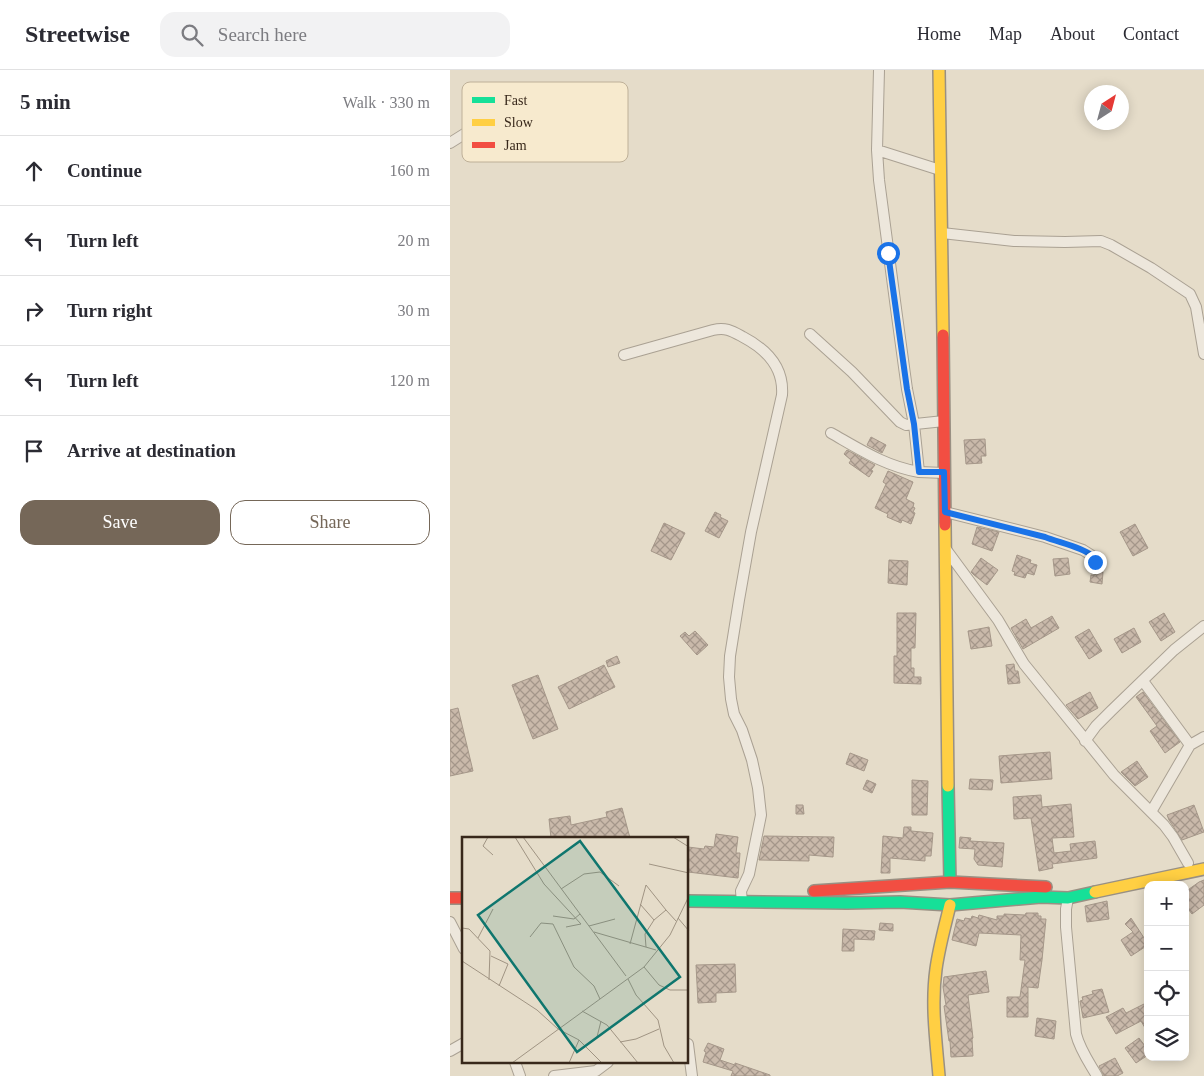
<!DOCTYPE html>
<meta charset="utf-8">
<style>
:root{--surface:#fff;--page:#f2f2f3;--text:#2b2b33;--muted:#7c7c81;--line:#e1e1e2;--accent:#756758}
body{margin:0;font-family:Georgia,serif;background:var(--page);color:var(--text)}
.controls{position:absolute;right:15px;bottom:15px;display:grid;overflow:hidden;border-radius:10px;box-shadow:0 2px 12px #0003}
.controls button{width:45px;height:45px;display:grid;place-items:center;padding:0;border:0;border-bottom:1px solid var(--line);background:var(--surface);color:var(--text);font:25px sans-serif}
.compass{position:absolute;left:634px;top:15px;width:45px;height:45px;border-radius:50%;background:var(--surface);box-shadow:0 2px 12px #0003;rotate:36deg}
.stop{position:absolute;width:15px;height:15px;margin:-11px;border:4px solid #1a73e8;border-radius:50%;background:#fff}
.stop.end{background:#1a73e8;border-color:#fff;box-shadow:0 1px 5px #0008}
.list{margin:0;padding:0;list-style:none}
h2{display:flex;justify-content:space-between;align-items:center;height:65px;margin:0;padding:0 20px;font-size:21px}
h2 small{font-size:16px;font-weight:400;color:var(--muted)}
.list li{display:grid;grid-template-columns:32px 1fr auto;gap:15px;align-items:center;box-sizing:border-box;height:70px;padding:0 20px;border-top:1px solid var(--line)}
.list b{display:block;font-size:19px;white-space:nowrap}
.list em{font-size:16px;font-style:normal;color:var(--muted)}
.actions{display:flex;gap:10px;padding:15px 20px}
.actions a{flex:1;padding:11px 0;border:1px solid var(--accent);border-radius:15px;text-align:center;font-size:18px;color:var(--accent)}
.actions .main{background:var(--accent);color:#fff}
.icon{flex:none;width:28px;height:28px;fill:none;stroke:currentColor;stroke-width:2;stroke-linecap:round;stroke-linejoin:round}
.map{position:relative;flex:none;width:754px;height:1006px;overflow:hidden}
header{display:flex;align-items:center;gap:30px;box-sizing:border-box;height:70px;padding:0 25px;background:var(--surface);border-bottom:1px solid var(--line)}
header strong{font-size:24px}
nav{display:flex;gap:28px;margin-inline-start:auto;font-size:18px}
.search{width:350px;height:45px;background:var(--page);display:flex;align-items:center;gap:12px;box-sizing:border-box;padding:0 18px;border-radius:15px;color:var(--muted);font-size:19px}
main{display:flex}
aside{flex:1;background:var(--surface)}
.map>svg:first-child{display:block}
.building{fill:url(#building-cross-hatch);stroke:#a59789}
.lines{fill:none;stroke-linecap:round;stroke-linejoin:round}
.street-casing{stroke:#aaa193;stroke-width:12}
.fast-casing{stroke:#999083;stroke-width:14}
.slow-casing{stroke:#999083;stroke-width:14}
.jam-casing{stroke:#999083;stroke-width:14}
.street{stroke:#ede7dc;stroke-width:10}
.fast{stroke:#16e098;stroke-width:11}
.slow{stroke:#ffcf43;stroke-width:11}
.jam{stroke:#f24e42;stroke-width:11}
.route{stroke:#1a73e8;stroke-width:6}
.inset-road{fill:none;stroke:#a09483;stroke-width:1}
.view{fill:#0f766e;fill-opacity:0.15;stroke:#0f766e;stroke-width:2.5}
.inset-edge{fill:none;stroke:#38281b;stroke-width:2.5}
.key{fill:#f7eace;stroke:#beb098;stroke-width:1}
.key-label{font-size:14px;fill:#38281b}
</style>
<header>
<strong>Streetwise</strong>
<div class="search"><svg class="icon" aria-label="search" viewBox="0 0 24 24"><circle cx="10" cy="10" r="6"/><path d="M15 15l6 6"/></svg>Search here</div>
<nav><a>Home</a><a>Map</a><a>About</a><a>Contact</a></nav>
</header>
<main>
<aside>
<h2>5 min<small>Walk · 330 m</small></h2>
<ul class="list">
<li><svg class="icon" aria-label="ahead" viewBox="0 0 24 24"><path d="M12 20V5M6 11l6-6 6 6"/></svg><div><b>Continue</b></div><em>160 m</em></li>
<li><svg class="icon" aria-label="left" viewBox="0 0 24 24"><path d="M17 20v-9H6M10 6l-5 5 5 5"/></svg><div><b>Turn left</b></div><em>20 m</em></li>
<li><svg class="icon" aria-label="right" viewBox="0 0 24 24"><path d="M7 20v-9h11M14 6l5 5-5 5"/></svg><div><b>Turn right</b></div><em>30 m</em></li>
<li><svg class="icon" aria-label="left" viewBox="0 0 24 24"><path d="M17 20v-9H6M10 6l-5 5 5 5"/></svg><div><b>Turn left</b></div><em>120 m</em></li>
<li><svg class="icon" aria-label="arrive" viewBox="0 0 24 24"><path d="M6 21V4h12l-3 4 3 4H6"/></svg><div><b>Arrive at destination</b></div></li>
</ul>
<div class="actions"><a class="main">Save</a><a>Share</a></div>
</aside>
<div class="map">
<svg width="754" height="1006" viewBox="0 0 754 1006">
<defs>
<pattern id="building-cross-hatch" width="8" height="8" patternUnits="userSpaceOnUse" patternTransform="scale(1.25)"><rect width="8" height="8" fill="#c9b9aa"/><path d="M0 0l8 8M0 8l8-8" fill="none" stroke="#a4968a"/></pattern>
</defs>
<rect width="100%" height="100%" fill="#e5dcc9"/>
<path class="building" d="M421,367L436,375L432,383L417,375Z
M535,369L536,386H531L532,393L516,394L514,370Z
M397,380L425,395L421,400L423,401L419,407L399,393L401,390L394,384Z
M438,401L463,412L456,429L464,433L463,437L465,438L463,442L465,443L461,454L452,450L451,453L437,447L438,444L425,438L436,414L433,412Z
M265,442L271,445L270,447L278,451L269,468L255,461Z
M214,453L235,463L221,490L201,481Z
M685,454L698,478L683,486L670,462Z
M527,457L549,462L542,481L522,474Z
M567,485L581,490L580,493L587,495L584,505L577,503L575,508L564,505L565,502L562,501Z
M531,488L548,500L537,515L524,505L521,502Z
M618,488L620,504L605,506L603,489Z
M439,490L458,491L457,515L438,513Z
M651,502H653L652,514L640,512L641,505L646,506Z
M447,543H466L465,578H461V598H464V607H471V614L444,613V586H447Z
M714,543L725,562L711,571L699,552Z
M602,546L609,558L573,579L561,558L576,549L581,558Z
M539,557L542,576L521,579L518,561Z
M684,558L691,572L672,583L664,569Z
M639,559L652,581L639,589L625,567Z
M245,561L258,575L247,585L230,566L235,562L239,566Z
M167,586L170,593L158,597L156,591Z
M564,594L565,601H568L570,613L558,614L556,595Z
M154,595L165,617L119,639L108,617Z
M88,605L108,659L83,669L62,615Z
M640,622L648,638L628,649L616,635Z
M693,622L730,672L715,683L700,661L707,656L686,627Z
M8,638L23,701L0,706V640Z
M600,682L602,709L551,713L549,686Z
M400,683L418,690L414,701L396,694Z
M687,691L698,707L685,716L671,702Z
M520,709L543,710L542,720L519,719Z
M417,710L426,714L422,723L413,719Z
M462,710L478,711L477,745H462Z
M591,725L592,737L621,734L624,767L602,768L604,783L621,781L620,774L645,771L647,788L602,794L603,798L589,801L581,748L564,749L563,727Z
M346,735H353L354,744H346Z
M744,735L754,762L732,770L719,750L717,745Z
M172,738L180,768H101L99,749L120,746L121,755L157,747L156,742Z
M454,757H461V761L483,763L481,786H475V791L440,788V803H431L433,766L453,768Z
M266,764L288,767L286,783H290L288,808L238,802V777L254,779L255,776L264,777Z
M314,766L384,767L383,787L359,785V791L309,790Z
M510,767L521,768L520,771L554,773L552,797L528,795L524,789L525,779L509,778Z
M754,810V835L742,844L735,835V822L749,812Z
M657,831L659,849L637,852L635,836Z
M576,843H588V846H591V849H596L592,890L588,918L578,917V947H557V927H570L575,890H570L571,865L529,863L526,876L502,870L507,849L514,851L515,848L521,849L522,846L528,848L529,845L547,850V846H554V844L575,845Z
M681,848L698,874V875L681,886L671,870L683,862L675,854Z
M430,853L443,854V861L429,860Z
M393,859L425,861L424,870L404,869V881H392Z
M285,894L286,922L266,923V932L248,933L246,895Z
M536,901L539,922L518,925L523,968L522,969L523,986L501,987L500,971H499L494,936L496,935L493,917L494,907Z
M652,919L659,942L633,948L630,931L633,930L632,927L643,924L642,921Z
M698,932V963L691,951L666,964L656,947L673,938L676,943Z
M587,948L606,951L604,969L585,966Z
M689,968L698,980V985L686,993L675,978Z
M258,973L274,979L270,990L285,995V993L320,1005V1006H281L283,1001L253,992L256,982L254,981Z
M665,988L673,1003L667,1006H654L649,996Z"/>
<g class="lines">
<g class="street-casing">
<path id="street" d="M0,73L35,51L96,21
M427,80L490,100
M492,163L564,171L615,172L651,171L661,175L701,198L740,224L746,237L754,284
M360,264L402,302L450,352L456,355L494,351
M174,285L263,260C276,257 282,261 293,267C316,279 334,297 332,325L301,462L289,530L280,586L279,607L281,629L284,644L292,660L302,690L308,718L311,745L299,804L291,821L292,832
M381,363C411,380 435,396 469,402L464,354L457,319L447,246L429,110L427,80L429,0
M469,402L495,403
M495,442L595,467L633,480L641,485L644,488L645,499
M495,478L548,550L574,594L664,705L714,755L723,767L738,793
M693,611L740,675
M635,671L646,656L661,641L724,580L754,556
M701,742L740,675L754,667
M618,828L616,839V857L626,964C630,980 639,992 647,1006
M0,852L14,879
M238,974L242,1006
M0,981L14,973
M65,992L70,1006
M104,1006L146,1001L158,992"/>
</g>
<g class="fast-casing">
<path id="fast" d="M498,716L500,812
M238,831L397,833L450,832L500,835L591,827L618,828L645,822"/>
</g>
<g class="slow-casing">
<path id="slow" d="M489,0L493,265
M495,455L498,716
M645,822L754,799
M489,1006C486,970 481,935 486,899C489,877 495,856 500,835"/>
</g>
<g class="jam-casing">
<path id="jam" d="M493,265L495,455
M364,821L500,812L596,817
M0,828H14"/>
</g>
<use href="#street" class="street"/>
<use href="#fast" class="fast"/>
<use href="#slow" class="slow"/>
<use href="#jam" class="jam"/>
</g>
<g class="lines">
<path class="route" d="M438,183L457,319L464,354L469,402H494L495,442L595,467C607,472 632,477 641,485C644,487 644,488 645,492"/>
</g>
<g transform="translate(12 767)">
<rect width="226" height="226" fill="#e5dcc9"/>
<path class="inset-road" d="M26,0L21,9L31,18M53,0L82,47L119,87L104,90M61,0L164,139M211,0L227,10M187,27L227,36M99,52L122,37L138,35L157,49M178,67L192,83M91,79L112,82L118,77M216,81L227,94M127,89L153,82M0,91L7,92L28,114L27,143M132,95L194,113M68,100L79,86L91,87L112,130L132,149L138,162M16,101L31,72M168,107L184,48L204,73M184,110L183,97L192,83L204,73L214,84M29,119L46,127L37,149M0,124L75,173L96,192L117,203L107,226M182,130L197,148L208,153H227M166,142L174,158L196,183L202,209L212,226M120,174L145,188L176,226M117,203L140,226M158,205L174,202L197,192M125,208L135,200L139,184M50,226L182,130L208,98L227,59"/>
<path class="view" d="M118,4L218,140L115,215L16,78Z"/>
<rect width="226" height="226" class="inset-edge"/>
</g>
<rect x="12" y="12" width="166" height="80" rx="8" class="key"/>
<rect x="22" y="27" width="23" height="6" fill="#16e098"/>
<rect x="22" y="49" width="23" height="7" fill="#ffcf43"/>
<rect x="22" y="72" width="23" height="6" fill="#f24e42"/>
<g class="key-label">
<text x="54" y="35">Fast</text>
<text x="54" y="57">Slow</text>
<text x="54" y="80">Jam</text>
</g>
</svg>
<div class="controls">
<button>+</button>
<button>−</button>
<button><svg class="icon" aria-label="locate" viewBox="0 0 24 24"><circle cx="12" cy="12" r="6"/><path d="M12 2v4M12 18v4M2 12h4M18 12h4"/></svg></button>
<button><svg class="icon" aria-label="layers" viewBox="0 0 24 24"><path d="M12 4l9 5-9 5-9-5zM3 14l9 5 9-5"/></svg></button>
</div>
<svg class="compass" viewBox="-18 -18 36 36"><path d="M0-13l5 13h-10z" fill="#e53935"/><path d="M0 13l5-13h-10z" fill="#7c7c81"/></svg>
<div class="stop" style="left:438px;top:183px"></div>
<div class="stop end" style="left:645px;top:492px"></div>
</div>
</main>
